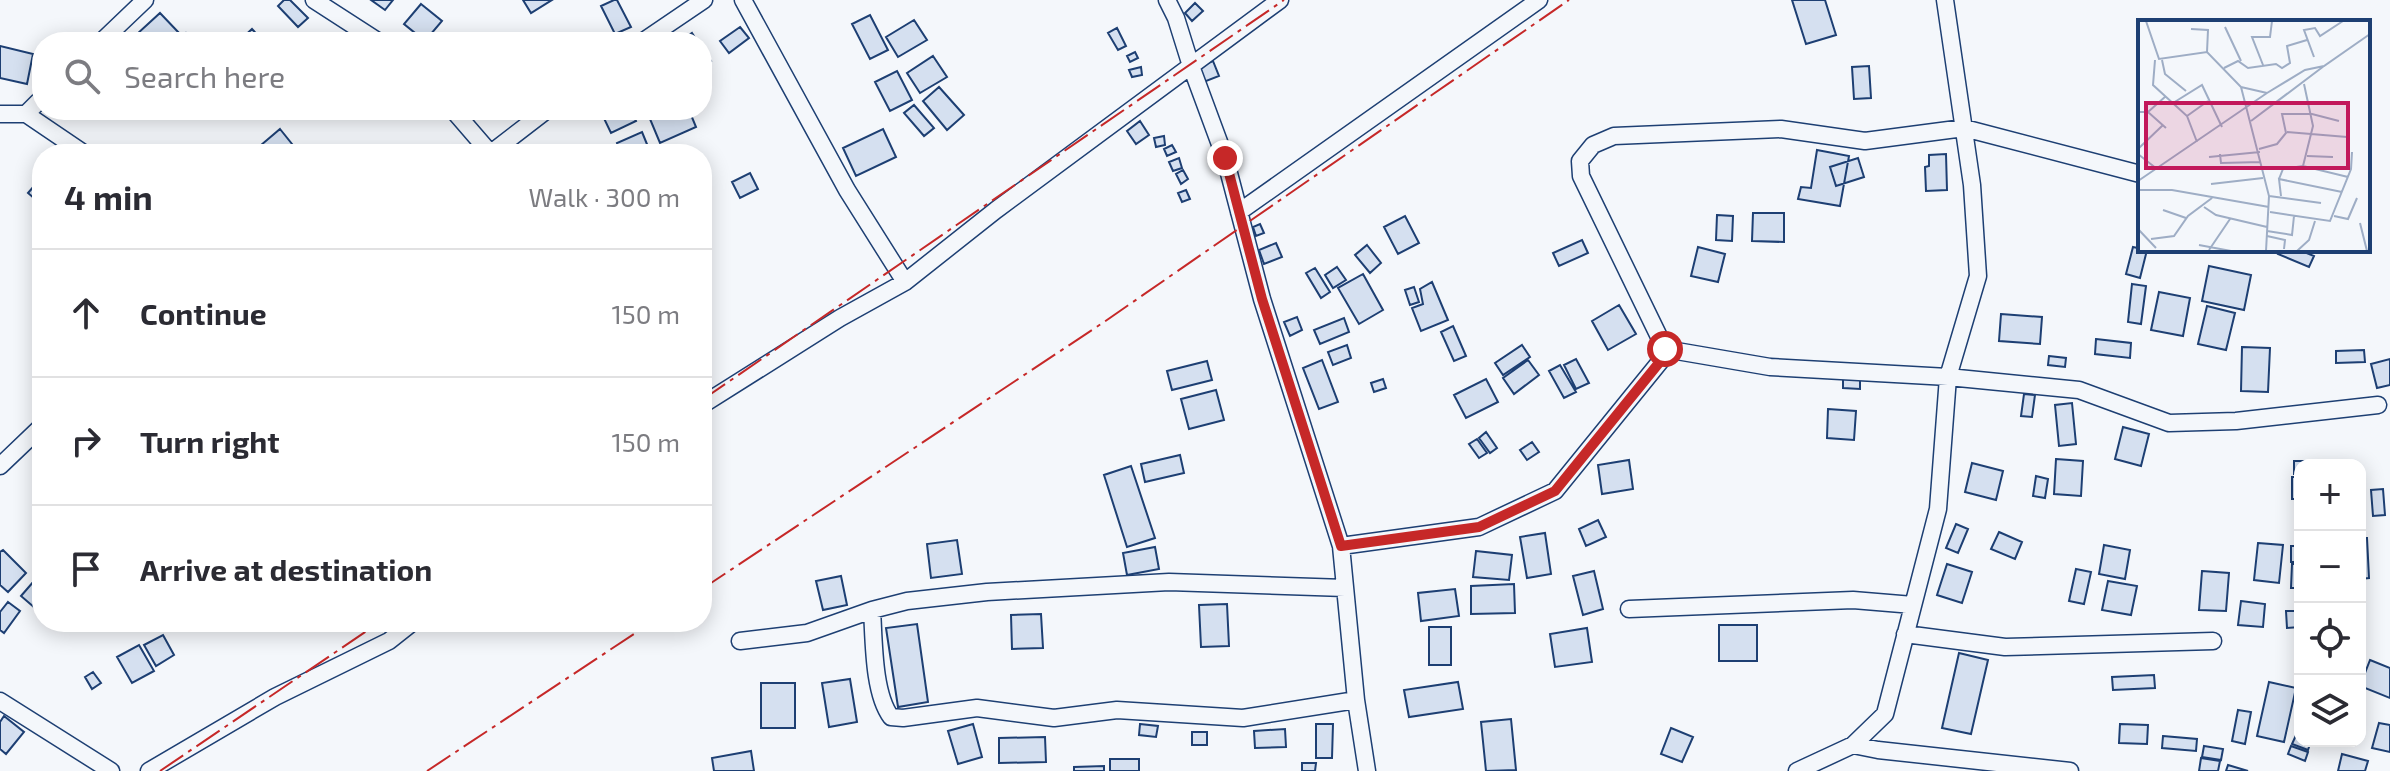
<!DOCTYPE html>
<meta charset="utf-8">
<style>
:root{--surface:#fff;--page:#f7f7f7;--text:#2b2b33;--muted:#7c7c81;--line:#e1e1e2}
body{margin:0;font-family:"Exo 2",sans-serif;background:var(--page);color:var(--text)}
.controls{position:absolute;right:24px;bottom:24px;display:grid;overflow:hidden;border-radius:16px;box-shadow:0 4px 20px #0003}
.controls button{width:72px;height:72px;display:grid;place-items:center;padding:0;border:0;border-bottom:2px solid var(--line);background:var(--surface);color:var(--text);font:40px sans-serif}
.stop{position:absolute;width:24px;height:24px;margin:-18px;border:6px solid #c62828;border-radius:50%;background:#fff}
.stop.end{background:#c62828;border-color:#fff;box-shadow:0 2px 8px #0008}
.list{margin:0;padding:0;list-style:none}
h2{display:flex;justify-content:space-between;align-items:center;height:104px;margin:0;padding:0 32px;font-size:34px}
h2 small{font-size:26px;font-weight:400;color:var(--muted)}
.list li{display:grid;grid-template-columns:52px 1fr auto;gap:24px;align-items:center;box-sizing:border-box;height:128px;padding:0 32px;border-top:2px solid var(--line)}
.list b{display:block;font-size:30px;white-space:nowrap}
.list em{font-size:26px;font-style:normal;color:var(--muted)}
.icon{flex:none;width:44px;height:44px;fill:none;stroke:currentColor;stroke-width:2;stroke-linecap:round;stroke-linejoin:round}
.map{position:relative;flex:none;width:2390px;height:771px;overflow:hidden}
.search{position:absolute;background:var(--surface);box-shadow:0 4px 20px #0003;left:32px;top:32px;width:680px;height:88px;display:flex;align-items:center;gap:20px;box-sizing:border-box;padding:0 28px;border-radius:32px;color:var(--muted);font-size:30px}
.panel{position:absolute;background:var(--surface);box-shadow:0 4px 20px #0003;left:32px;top:144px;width:680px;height:488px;border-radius:32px}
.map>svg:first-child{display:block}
.building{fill:#d5e0f0;stroke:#1d3f73;stroke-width:2}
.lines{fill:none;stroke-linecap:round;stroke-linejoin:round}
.minor-casing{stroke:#1d3f73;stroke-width:19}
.minor{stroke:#f4f7fb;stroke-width:16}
.power{stroke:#c62828;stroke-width:2;stroke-dasharray:28 6 4 6;stroke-linecap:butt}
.route{stroke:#c62828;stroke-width:10}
.inset-road{fill:none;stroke:#9eadc5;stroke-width:2}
.view{fill:#c2185b;fill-opacity:0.15;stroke:#c2185b;stroke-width:4}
.inset-edge{fill:none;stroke:#1d3f73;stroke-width:4}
</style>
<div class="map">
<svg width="2390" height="771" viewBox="0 0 2390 771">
<rect width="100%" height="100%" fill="#f4f7fb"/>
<path class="building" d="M284,0H290L308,18L298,27L278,6Z
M371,0H393L385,10Z
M523,0H552L531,13Z
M614,0H617L631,27L615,34L601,6Z
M1792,0H1825L1836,35L1806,44Z
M1195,3L1203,11L1192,21L1185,13Z
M421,4L442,21L425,41L404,24Z
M160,13L180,34L171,42H144L137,34Z
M870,15L888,50L870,59L852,24Z
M914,20L927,40L898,57L886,37Z
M740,27L749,38L729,53L720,41Z
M1117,28L1126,46L1118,50L1108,33Z
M252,29L264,42H238Z
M186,33L195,42H178Z
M692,33L698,42H679Z
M0,46L33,54L27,84L0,78Z
M702,48L711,61L702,67Z
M1135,52L1138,58L1130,62L1127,56Z
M933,56L947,77L920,93L907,73Z
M1213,61L1219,76L1201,83L1195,68Z
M1869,66L1871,98L1854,99L1852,67Z
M1141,67L1142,75L1132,77L1129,70Z
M897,71L912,100L890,111L875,82Z
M939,87L964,115L947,130L923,101Z
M914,105L934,128L924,136L904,113Z
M600,110H631L636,121L611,133Z
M671,110H689L696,127L660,143L650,119Z
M1140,121L1149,135L1136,144L1127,131Z
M280,129L300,154H256L254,151Z
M883,129L896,157L856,176L843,148Z
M642,132L651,154H621L617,143Z
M1164,136L1165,145L1156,147L1154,138Z
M1172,145L1176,152L1167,156L1164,149Z
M595,146L598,154H573Z
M1817,150L1849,156L1840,206L1798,199L1801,187L1811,188Z
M1946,154L1947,190L1926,191L1925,167L1929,166V155Z
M1179,158L1182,168L1173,171L1169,162Z
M1858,158L1864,177L1836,186L1830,167Z
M1183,170L1188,179L1181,184L1176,174Z
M750,173L758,189L740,198L732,182Z
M42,177V205L28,193Z
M1186,190L1190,199L1182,202L1178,193Z
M1753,213H1784V242L1752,241Z
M1717,215L1733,216L1732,241L1716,240Z
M1405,216L1419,243L1398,254L1384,227Z
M1260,224L1264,233L1256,236L1253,227Z
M1582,240L1588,253L1559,266L1553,253Z
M1276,243L1282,257L1264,264L1259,250Z
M1367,245L1381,263L1370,273L1355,255Z
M1698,247L1725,254L1718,282L1691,276Z
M2133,247L2147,250L2140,278L2126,274Z
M2280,250H2299L2314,256L2309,267L2278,254Z
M2209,266L2251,275L2244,310L2202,301Z
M1337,267L1346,280L1333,288L1325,275Z
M1315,268L1330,292L1321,298L1306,273Z
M1363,274L1383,310L1359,324L1338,288Z
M1432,282L1448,320L1421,331L1412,308L1423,304L1420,289Z
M2132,284L2146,286L2141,324L2128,322Z
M1414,287L1419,302L1410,305L1405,290Z
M2159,292L2190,298L2183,336L2151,330Z
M1619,305L1636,334L1608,350L1592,321Z
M2207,306L2235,313L2226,350L2198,344Z
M2001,314L2042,317L2040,344L1999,341Z
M1297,317L1302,330L1290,336L1284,322Z
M1344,318L1349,332L1320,344L1314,330Z
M1453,326L1466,356L1454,361L1441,332Z
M2096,339L2131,343L2130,358L2095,354Z
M1347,345L1351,358L1333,365L1328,352Z
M1522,345L1530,357L1503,375L1495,363Z
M2242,347L2270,348L2268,392L2241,391Z
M2364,350L2365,362L2336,363V351Z
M2049,356L2066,358L2065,367L2048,365Z
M1576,359L1589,383L1576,389L1564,365Z
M2390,359V385L2377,388L2371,364Z
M1322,360L1338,402L1319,409L1303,368Z
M1528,360L1539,375L1514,394L1503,378Z
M1207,361L1212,380L1172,390L1167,371Z
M1560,365L1576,392L1564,398L1549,371Z
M1843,378H1860V389L1843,388Z
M1383,379L1386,388L1374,392L1371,383Z
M1486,379L1498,402L1466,418L1454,395Z
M1216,390L1224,420L1189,429L1181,399Z
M2024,394L2035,395L2032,417L2021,416Z
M2072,403L2076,444L2059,446L2055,405Z
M1828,409L1856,411L1854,440L1827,438Z
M2123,427L2149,434L2141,466L2115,459Z
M1486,432L1497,448L1490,453L1479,438Z
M1477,439L1487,453L1479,458L1469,444Z
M1532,442L1539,452L1527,460L1520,450Z
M1180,455L1184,473L1145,482L1141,464Z
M2056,459L2083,461L2081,496L2054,494Z
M1629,460L1633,489L1602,494L1598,465Z
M2294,461H2323V465H2300V474H2294Z
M1972,463L2003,471L1996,500L1965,492Z
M1131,466L1155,538L1127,547L1104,475Z
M2036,476L2048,479L2045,498L2033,496Z
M2292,477H2300V499H2292Z
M2383,489L2385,515L2373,516L2371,490Z
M1598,520L1606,537L1586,546L1579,529Z
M1956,524L1968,529L1958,553L1946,548Z
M1999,532L2022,542L2015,559L1991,549Z
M1545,533L1551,574L1527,578L1520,537Z
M2360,538H2367L2369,578L2360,579Z
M957,540L962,574L931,578L927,544Z
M2258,543L2283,545L2279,583L2254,580Z
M2104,545L2130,550L2125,579L2099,574Z
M2291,546H2300V562H2291Z
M1155,547L1159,569L1127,575L1123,553Z
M3,550L26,573L8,592L0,585V552Z
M1476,551L1512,555L1509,580L1473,577Z
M1947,564L1972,572L1962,603L1937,595Z
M2292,564H2300V588H2291Z
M2076,569L2091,572L2084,604L2069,601Z
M1594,571L1603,609L1583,615L1573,576Z
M2202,571L2229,573L2226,611L2199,610Z
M841,576L847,605L823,610L816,581Z
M34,581L42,589V614L21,596Z
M2108,581L2137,586L2131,615L2102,610Z
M1514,584L1515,613L1471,614V586Z
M1455,589L1459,616L1421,621L1418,593Z
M2241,601L2265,604L2263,627L2238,625Z
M8,602L20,611L4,633L0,630V612Z
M1227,604L1229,646L1201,647L1199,605Z
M2286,611H2300V627L2287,628Z
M1041,614L1043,648L1012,649L1011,615Z
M917,624L928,702L898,707L886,628Z
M1719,625H1757V661H1719Z
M1429,627H1451V665H1429Z
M1587,628L1592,662L1555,667L1550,634Z
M163,635L174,655L156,666L144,645Z
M139,645L154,671L132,683L117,657Z
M1959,653L1988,660L1971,734L1942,728Z
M2370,660L2390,668V698L2360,686Z
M93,672L101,683L92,689L85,677Z
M2154,675L2155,688L2113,690L2112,677Z
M850,679L857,722L829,727L822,683Z
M1458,682L1463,709L1409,717L1404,690Z
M2269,682L2296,688L2284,742L2257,736Z
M761,683H795V728H761Z
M2238,710L2251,712L2245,744L2232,741Z
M4,716L24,732L6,754L0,749V722Z
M1511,719L1516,770L1486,771L1481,722Z
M2379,723L2390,725V752L2372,748Z
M973,724L982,757L958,764L948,731Z
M1140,724L1158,726L1156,737L1139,735Z
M1316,724H1333L1332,758H1316Z
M2120,724L2148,725L2147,744L2119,743Z
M1671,728L1693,737L1682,762L1661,754Z
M1285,729L1286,747L1255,748L1254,731Z
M1192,732H1207V745H1192Z
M2297,733L2300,734V741H2311L2308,750L2292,744Z
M2163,736L2197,739L2196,751L2162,748Z
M1045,737L1046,762L999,763V738Z
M2204,746L2223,749L2221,760L2202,757Z
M2291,746L2308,752L2305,761L2288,754Z
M751,751L754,771H714L712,758Z
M2342,754L2368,761L2365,771H2338Z
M2201,758L2220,761L2218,771H2199Z
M1110,759H1139V771H1110Z
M1302,763H1316L1315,771H1302Z
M2228,765L2248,771H2226Z
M1104,766V771H1074V767Z"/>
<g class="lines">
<g class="minor-casing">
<path id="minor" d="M314,0L379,42
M743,0L847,190L905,282
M1167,0L1176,18L1191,66L1225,158L1262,299L1341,546L1356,700L1367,771
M101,42L145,0
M642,42L704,0
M453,110L491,154
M0,114H26L85,154
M26,114L42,98
M491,153L547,110
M1239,212L1539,0
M1665,349L1770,367L1948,377L2079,390L2169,423L2236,421L2378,405
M702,405L840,318L905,282L996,210L1280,0
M0,466L42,426
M1341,546L1479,527L1555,491L1663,358L1665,349L1581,176L1580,161L1593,145L1614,136L1781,129L1865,141L1964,128L2140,174
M1629,609L1853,600L1913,605
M872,610C874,640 873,693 891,717L903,718L977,708L1054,718L1117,710L1243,718L1356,700
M1905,634L2005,647L2213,641
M740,641L807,633L872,610L907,601L987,592L1169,582L1345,588
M0,701L111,771
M1853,745L1885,714L1938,509L1948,377L1978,276L1972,185L1945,0
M149,771L275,697L389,641L413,622
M1797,771L1853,745L1878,750L2070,771"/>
</g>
<use href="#minor" class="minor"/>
<path class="power" d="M702,400L1284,0
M702,589L1104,322L1569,0
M160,771L380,622
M427,771L652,622"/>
</g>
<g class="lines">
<path class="route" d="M1225,158L1262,299L1341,546L1479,527L1555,491L1663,358L1665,349"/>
</g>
<g transform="translate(2138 20)">
<rect width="232" height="232" fill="#f4f7fb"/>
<path class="inset-road" d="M8,1L21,39L69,32L103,67L131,176L128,231M87,7L103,41M53,9L70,10L69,32M176,37L166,10L177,8L182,16L205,1M17,40L15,65L49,96L59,122M24,40L27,54L48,71M125,45L114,17H132L134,1M86,48L100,41L110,48L138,44L144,48L152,43L149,26L169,20M103,67L129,73M35,83L64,65L84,107M0,92H10L28,108M10,92L28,76M49,96L70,81M113,101L186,46M149,112L209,117M0,129L25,105M121,129L139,124L148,113L144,94H174L201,101M0,134L19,149M82,134L83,143L123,142M169,136L195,137M71,137L122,132M165,146L175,106L166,64M141,159L145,149L165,146L210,157M0,161L129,73L167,50L186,46L232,14M73,164L125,158M0,170H34L131,187M131,176L183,183M143,176L141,159L204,172M66,187L78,195L129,207M25,190L48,198M132,192L192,201L213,149L214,132M196,196L210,199L219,178M222,203L229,231M0,209L18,228M129,211L154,215L156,196M129,216L147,220L146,229M13,219L36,216L50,196L74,178M61,225L93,231M71,230L92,199M159,231L171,220L177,201"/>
<path class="view" d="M8,83H210V148H8Z"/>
<rect width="232" height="232" class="inset-edge"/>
</g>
</svg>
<div class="controls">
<button>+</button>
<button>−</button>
<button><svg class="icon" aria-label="locate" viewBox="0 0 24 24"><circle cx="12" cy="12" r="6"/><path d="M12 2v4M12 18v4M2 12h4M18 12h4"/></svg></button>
<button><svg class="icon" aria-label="layers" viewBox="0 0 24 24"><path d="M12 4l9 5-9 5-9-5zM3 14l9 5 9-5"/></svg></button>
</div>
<div class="stop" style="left:1665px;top:349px"></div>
<div class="stop end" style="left:1225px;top:158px"></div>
<div class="search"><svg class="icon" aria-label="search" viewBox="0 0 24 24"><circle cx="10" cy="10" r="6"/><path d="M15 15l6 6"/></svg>Search here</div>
<section class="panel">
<h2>4 min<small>Walk · 300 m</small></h2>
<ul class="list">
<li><svg class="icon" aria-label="ahead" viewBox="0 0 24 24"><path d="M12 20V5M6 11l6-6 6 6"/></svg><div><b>Continue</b></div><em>150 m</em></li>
<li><svg class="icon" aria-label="right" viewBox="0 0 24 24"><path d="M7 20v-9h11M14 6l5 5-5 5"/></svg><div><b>Turn right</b></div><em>150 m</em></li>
<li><svg class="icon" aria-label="arrive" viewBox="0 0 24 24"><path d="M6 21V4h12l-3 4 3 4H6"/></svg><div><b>Arrive at destination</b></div></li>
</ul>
</section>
</div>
